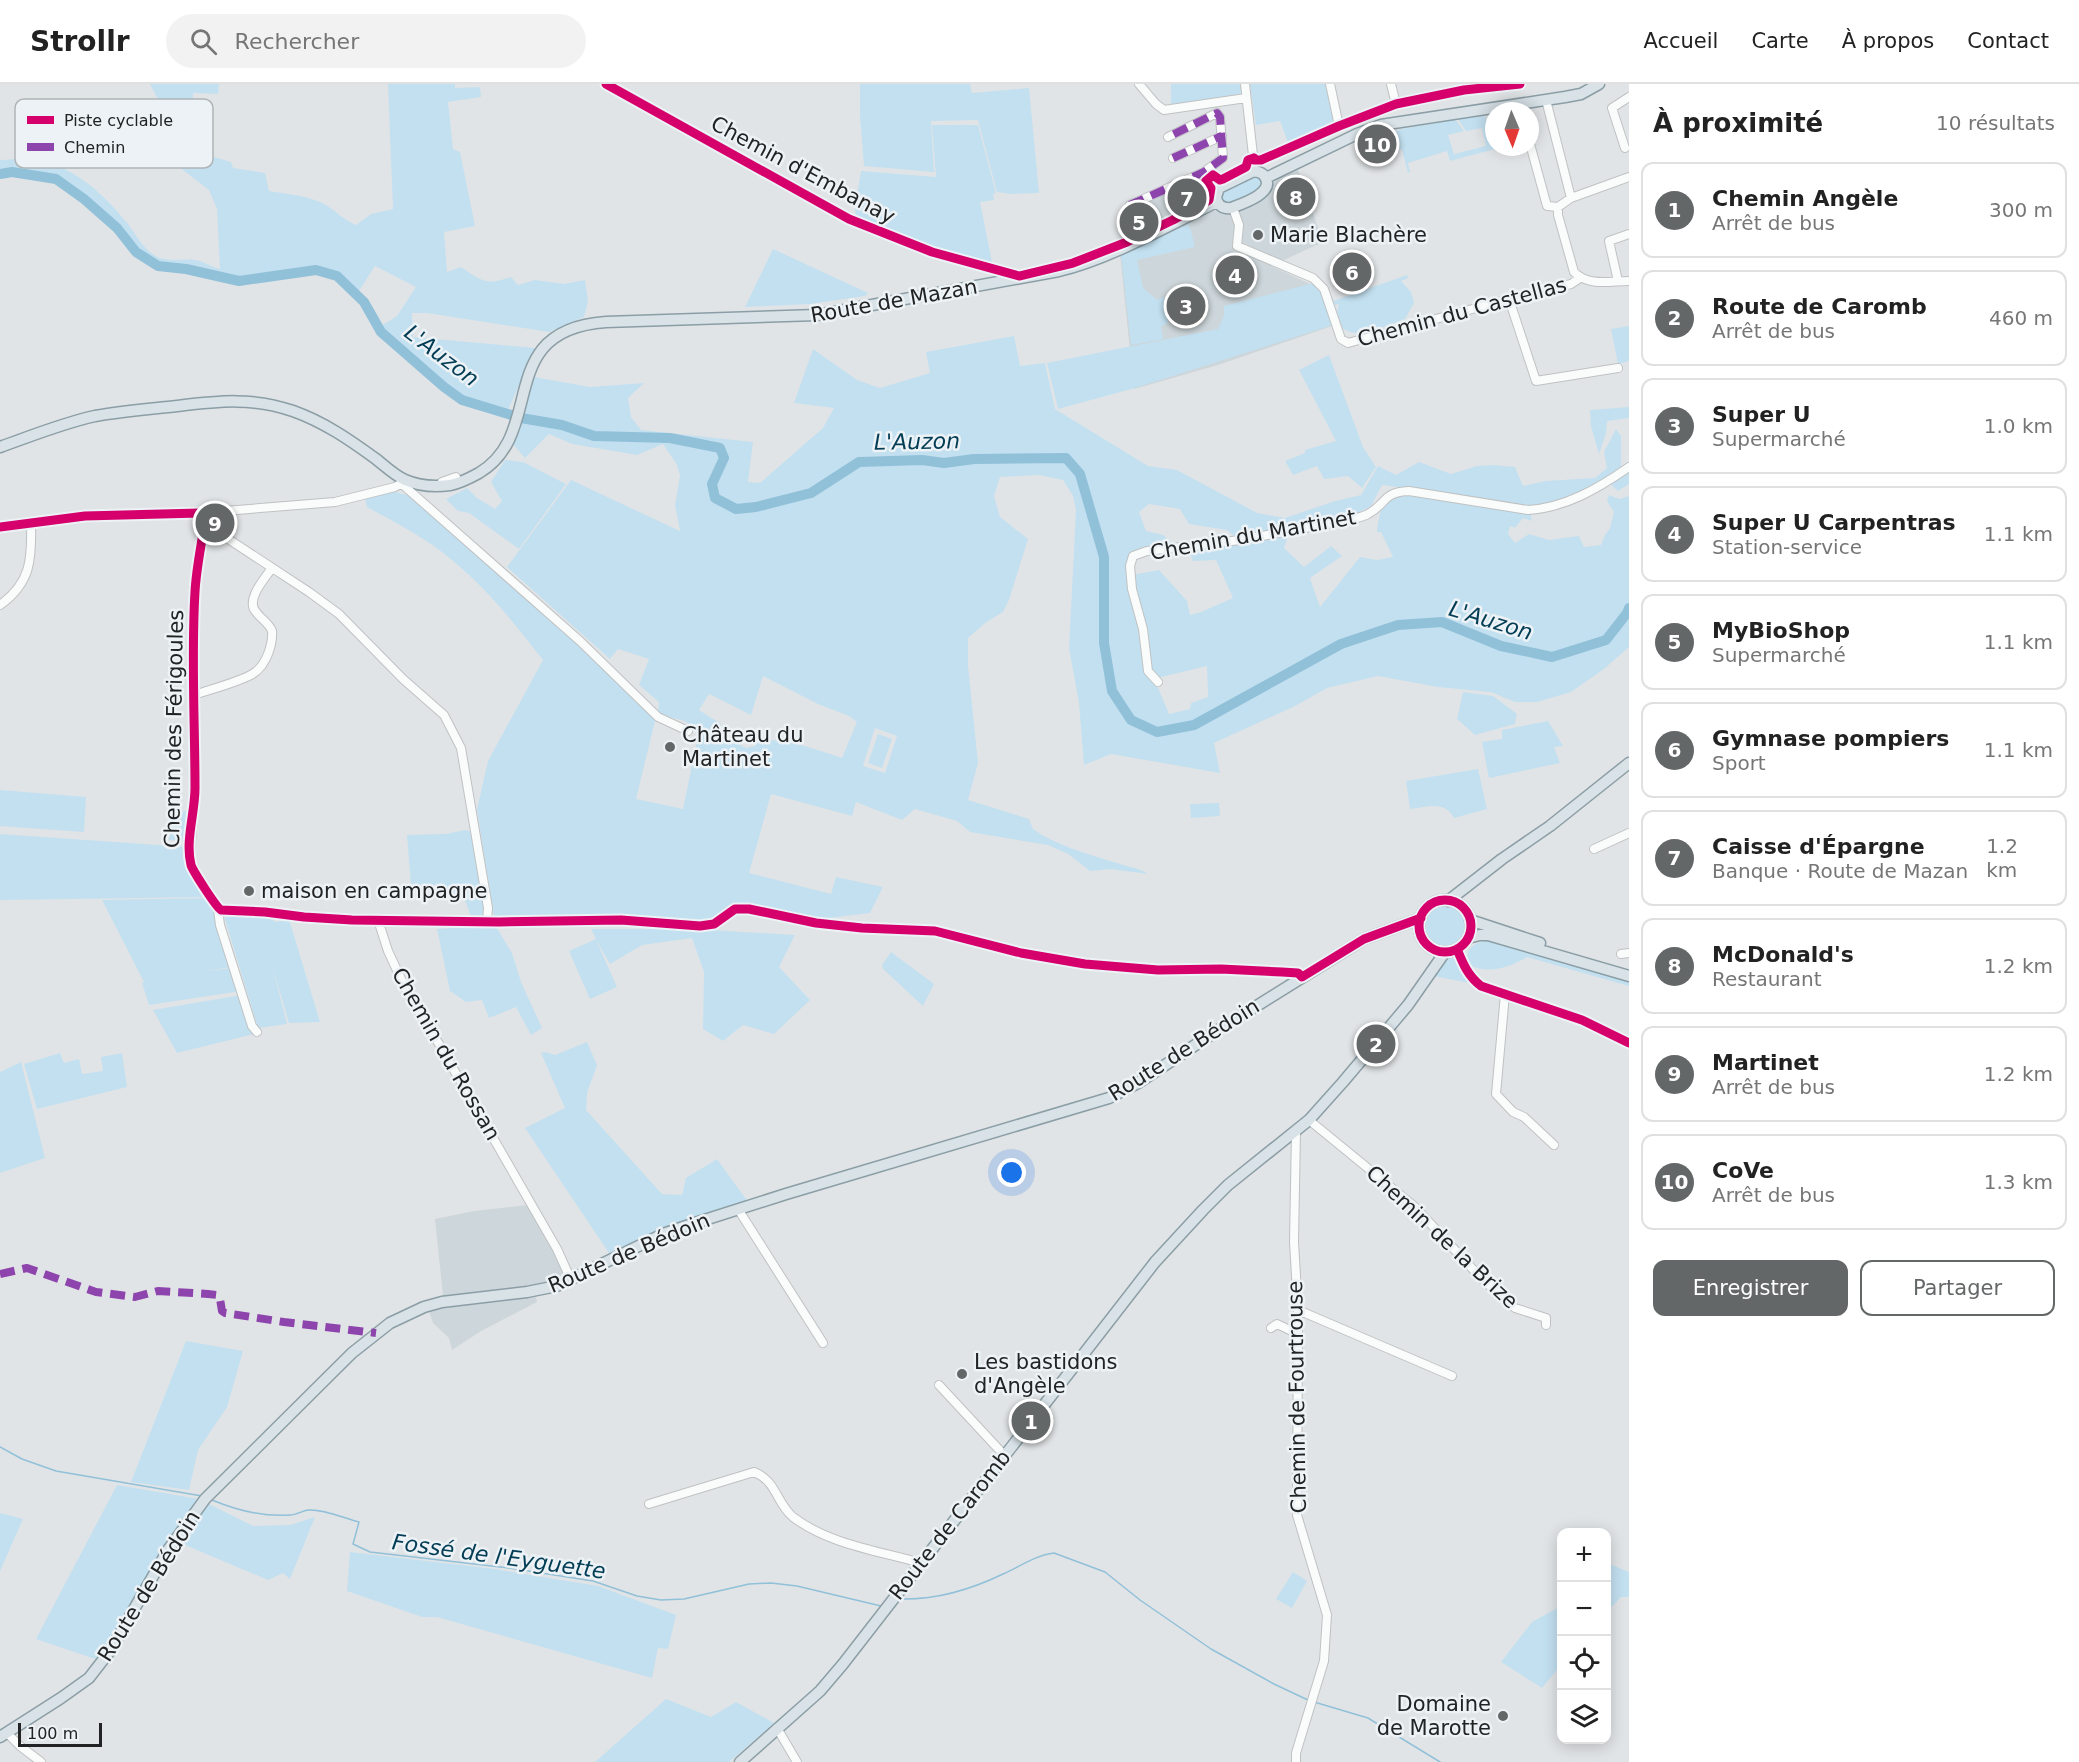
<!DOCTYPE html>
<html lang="fr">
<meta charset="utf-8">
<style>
:root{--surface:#fff;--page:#f2f2f2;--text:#222;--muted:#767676;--line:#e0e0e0;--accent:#646768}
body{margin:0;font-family:"DejaVu Sans",sans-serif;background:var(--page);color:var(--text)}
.controls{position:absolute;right:18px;bottom:18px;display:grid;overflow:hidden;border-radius:12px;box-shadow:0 3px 15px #0003}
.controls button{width:54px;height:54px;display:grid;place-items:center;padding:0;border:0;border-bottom:2px solid var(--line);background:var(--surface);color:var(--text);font:30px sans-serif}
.compass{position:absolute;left:1485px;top:18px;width:54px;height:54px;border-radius:50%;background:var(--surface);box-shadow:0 3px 15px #0003;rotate:178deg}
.scale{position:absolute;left:18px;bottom:15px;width:84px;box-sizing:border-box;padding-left:6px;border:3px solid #212324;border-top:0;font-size:16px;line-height:21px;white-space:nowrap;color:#212324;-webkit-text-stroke:4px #ecf2f5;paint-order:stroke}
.you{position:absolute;left:1012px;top:1089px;width:21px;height:21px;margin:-15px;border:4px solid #fff;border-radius:50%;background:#1a73e8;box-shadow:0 0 0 9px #1a73e833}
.badge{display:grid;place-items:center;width:39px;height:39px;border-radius:50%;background:var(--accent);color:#fff;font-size:20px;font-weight:700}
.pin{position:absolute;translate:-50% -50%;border:3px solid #fff;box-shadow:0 2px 6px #0006}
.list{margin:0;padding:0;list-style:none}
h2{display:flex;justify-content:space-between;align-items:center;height:78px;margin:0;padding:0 24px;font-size:26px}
h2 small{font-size:20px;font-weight:400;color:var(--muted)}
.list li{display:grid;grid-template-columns:39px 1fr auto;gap:18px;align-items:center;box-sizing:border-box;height:96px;margin:0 12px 12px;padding:0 12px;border:2px solid var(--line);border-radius:12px}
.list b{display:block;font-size:22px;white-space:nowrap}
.list p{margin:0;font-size:20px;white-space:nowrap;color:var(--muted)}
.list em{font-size:20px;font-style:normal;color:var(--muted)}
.actions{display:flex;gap:12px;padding:18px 24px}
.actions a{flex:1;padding:14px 0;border:2px solid var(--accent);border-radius:12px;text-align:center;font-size:21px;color:var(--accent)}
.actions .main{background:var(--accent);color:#fff}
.icon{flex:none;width:33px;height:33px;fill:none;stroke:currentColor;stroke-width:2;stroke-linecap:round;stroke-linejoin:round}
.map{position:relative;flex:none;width:1629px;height:1678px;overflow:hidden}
header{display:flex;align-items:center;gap:36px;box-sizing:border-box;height:84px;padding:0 30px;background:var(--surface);border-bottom:2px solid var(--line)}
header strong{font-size:28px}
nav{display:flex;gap:33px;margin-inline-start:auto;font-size:21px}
.search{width:420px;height:54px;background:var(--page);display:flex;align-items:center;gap:15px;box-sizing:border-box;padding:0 21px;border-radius:33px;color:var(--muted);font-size:22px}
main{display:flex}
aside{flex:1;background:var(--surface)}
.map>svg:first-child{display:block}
.built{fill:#cdd6da}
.green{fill:#c3e0f0;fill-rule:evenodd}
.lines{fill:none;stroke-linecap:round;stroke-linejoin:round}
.stream{stroke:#91c0d9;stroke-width:1.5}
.river{stroke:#91c0d9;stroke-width:10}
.minor-casing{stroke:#bfc2c3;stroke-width:10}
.major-casing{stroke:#8b9ea5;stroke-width:13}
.minor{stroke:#fafbfb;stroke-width:8}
.major{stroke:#d8e2e7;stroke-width:10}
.quiet{stroke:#8e44ad;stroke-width:8;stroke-dasharray:15 8;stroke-linecap:butt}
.cycleway-casing{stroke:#ecf2f5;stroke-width:13}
.cycleway{stroke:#d6006c;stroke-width:9}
.poi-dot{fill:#646768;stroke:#ecf2f5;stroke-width:2}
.labels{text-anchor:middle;stroke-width:5;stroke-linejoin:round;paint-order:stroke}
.street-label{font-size:21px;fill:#212324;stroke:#ecf2f5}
.poi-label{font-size:21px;fill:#212324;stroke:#ecf2f5;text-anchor:start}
.water-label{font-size:22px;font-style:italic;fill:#023d55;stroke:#ecf2f5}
.key{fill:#ecf2f5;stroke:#afb4b6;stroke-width:1.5}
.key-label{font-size:16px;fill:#212324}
</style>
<header>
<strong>Strollr</strong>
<div class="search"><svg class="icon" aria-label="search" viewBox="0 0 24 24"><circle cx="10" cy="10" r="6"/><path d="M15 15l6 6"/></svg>Rechercher</div>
<nav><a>Accueil</a><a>Carte</a><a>À propos</a><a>Contact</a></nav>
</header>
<main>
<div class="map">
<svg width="1629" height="1678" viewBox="0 0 1629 1678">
<rect width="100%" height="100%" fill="#e1e4e6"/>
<path class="built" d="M1298,86L1323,158L1271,182L1317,203L1332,242L1218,281L1134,305L1120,170L1214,127L1228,131L1265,113L1275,97Z
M1203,99L1207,100L1210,106L1209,114L1205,118L1128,156L1122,137L1128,126L1185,100Z
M528,1121L561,1181L563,1191L548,1198L506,1206L443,1212L435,1135L474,1127Z
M536,1213L537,1218L481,1247L452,1266L449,1254L433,1239L430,1230V1226L462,1220Z"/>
<path class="green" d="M150,0H219L218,10L193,9L192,26L182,27L187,52L198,58L206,59L208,71L231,78L233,84L265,89L269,107C286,110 304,111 320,118C333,124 342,135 356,141L371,130L393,125L388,0H455V4L480,3L481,13L448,18L453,65L460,68L475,142L444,148L447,188L461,183C482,197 486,202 511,193L518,201L535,196L564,200L585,196L588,218L584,233L549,248L427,229H412L413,253L535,264C525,284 518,305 508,326L464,312L436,293L382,246L381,242L397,232L416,203L375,182L359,207L338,189L316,184L238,195L186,183L158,179L138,166L118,141L84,113L56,93L12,85L0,87V76C9,76 19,74 27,74C70,78 103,109 128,140C137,152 142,163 154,171C166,179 182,174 195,176C203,177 212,183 220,185L217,125L209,106L183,86L161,65C152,66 142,69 133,68C105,64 84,47 63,31L64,22L97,33L140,43L162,23Z
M860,0H970L972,9L1029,4L1039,109L1011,110L997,108L978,36L931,37L934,88L864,82L860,32Z
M1171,0H1242L1243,9L1171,24Z
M1250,0H1326L1335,41L1289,61L1280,37L1256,41Z
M1482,31L1486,34L1495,65L1450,77L1447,67L1408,79L1410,88L1408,89L1402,66L1399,64L1395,48L1401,45L1455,35L1464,47L1448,51L1454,70L1486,62L1482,44L1466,47L1458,35Z
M932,41H978L996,109L993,110L994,116L980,118L993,183L856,135L855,124L861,87L936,93Z
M1252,92H1258L1263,98L1260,99V106L1230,120L1224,119L1219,112L1220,109L1232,101L1235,102L1243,99L1244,96Z
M1189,140L1195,163L1137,176L1143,204L1157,216L1164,213L1168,239L1161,242L1163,255L1131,261L1121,171Z
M773,165L868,209L865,212L810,220L745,223Z
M1407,191L1408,194L1401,197L1411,208L1414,219L1405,235C1387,241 1360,257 1342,244L1337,228L1339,220L1334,221L1333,217Z
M1314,199L1323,208L1333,241L1135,304L1058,325L1047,279L1218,245L1224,232V222Z
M1629,242V277L1618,280L1611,245Z
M1014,252L1020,282L1045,279L1055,325L1148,382L1177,386L1257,429L1285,434L1335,417L1361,411L1378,382L1396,391L1419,378L1451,390L1477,382L1493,381L1515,383L1523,402L1545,397L1595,394L1607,384L1604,368L1616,345L1621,352V383L1629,378V400L1618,407L1605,395L1580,410L1544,423L1382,401L1371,422L1350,433L1291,444L1284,464L1304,483L1331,462L1342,472L1310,494L1320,523L1360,473L1377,476L1393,473L1381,448H1377C1380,422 1382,413 1411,410L1530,428L1532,437L1523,434L1515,444L1510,442L1508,450L1515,459L1529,450L1549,456L1579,452L1584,463L1601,461L1605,451L1610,444L1614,428L1607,417L1609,411L1619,415L1629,412V563L1604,585L1571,608L1537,618H1515L1491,608L1438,603L1378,592L1327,604L1295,622L1214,659L1220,689L1111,670L1084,681L1079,619L1069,564L1076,426L1073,412L1063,396L1039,391L1000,393L994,412L1000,433L1028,455L1009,516L1003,528L985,539L968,554V582L978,679L968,716L1029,735L1033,745C1057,762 1088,770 1117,779C1128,783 1138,783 1148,790L1110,785L1090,787L1068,770L1048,761L970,748L957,737L915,725L902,736L856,718L852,732L771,710L749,789L831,810L836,793L883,803L870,829L820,835L752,821L735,820L716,834L706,837L592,831L542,832L503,836L494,833L477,725L488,677L543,576C515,540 488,506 453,477C428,455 396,439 367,423L365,414L391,407L407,411L500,491L603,584L650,630L655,637L636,715L683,725L698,652L721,650L746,664L755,662L758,657C779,652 822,667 842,674L857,638L849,632L818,620L763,592L751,631L709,610L699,626L721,640L720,646H696L685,637L658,630L659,618L639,601L649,575L618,565L610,575L507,483L571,396L680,447L675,421L680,392L677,381L663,360L637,371L572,360L549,350L525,374L512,359L520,346L534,293L590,303L644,299L628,314L631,333L641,346L753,358L748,398L760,399L823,344L834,324L794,319L813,265L857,296L880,304L930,289L926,268ZM1149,420L1180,425L1189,440L1227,446L1240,457L1187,463L1193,477L1216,476L1233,514L1201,528L1190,531L1187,517L1159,486L1132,491L1134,505L1144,545L1150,587L1157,594L1207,582L1208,613L1191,619L1190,625L1169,630L1156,599L1146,587L1140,545L1130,506L1128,480L1131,470L1148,465L1175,461L1163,451L1146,447L1139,428ZM875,644L897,652L885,689L863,682Z
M1329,271L1363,363L1376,383L1362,404L1348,392L1324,395L1317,382L1293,391L1285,377L1305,369V366L1336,357L1299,286Z
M1629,323V334L1607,337L1606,349L1599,370L1591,342L1590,326Z
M505,376L523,378L566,400L519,465L469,429L458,427L446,415L467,404L477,414L495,425L502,417L491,398Z
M1463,608L1493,612L1517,630L1515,640L1475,651L1457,635Z
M1548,637L1563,662L1554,663L1560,679L1489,694L1482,658L1502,655V646Z
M878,650L892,655L882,684L868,679Z
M1478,685L1487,725L1454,734C1445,716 1426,723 1410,725L1406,697Z
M0,706L86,713L84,748L0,742Z
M1219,719L1220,732L1191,734L1190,720Z
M171,726L186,727L184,757L169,756Z
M465,746L473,748L484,827L482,834L472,835L463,811L434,806L435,801L411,802L407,751L446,750Z
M0,750L187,763L209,813L0,816Z
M210,814L231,883L201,888L231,884L237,905L235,908L149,921L142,899L144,898L102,816Z
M1424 842a21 21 0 1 1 42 0a21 21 0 1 1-42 0Z
M228,829L267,831L275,838L289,835L320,938L289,939L272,881L287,940L258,944L224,832Z
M495,841L512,869L521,898L542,944L531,951L516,923L489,934L482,916L466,918L450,907L437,845Z
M591,845H695L795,851L779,883L810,916L774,950L743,941L723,957L703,945L704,888L692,854L642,861L610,880L596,856L617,903L590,915L569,867L596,855Z
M1491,856L1629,897V902L1527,873C1511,883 1488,891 1469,881C1463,864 1475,858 1491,856Z
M891,868L934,900L923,922L883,885L882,881Z
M1451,873L1458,876L1470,899L1433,892L1443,876Z
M236,912H240L254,950L177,969L153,926Z
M587,958L597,981L587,1009L586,1026L662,1110L682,1111L686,1094L717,1075L748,1118L694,1133L611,1172L525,1044L565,1024L541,969L546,968L555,971Z
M60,969L64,979L79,975L82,990L103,987L101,973L122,969L127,1003L37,1025L24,980Z
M21,978L45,1074L0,1089V988Z
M186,1257L243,1267L227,1323L198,1366L189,1406L131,1398Z
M117,1401L199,1415L176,1446L109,1562L98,1576L36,1555Z
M207,1419L253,1442L290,1441L315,1433L290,1495L283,1489L268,1496L178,1458Z
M0,1429L23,1435L0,1487Z
M350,1468L495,1485L598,1502L676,1531L668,1565L658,1564L652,1594L437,1533H422L347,1507Z
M1607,1479L1629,1488V1513H1621L1607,1528Z
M1293,1488L1307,1497L1292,1524L1276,1515Z
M1561,1522V1581L1542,1604L1501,1578L1532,1538Z
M666,1615L711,1633L736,1618L774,1639L729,1678H595Z"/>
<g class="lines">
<path class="stream" d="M0,1363L22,1375L56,1387L202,1412
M212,1416C236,1426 264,1433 290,1431C296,1431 302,1427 308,1426C324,1425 343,1434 359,1438L353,1460L370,1468L509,1484L593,1497L637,1512L661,1516L684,1515L749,1500L771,1499L797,1502L881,1522
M900,1515C935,1516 972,1505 1003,1490C1019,1483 1036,1471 1054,1469L1105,1488L1140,1516L1211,1565L1274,1600L1308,1616
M1314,1618L1368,1634L1440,1678"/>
<path class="river" d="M0,90L12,88L56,95L84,115L117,144L136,168L158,182L186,185L239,197L316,186L337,192L364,218L381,248L444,303L462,316L521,334L562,341L594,352L670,354L720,364L724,374L712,400L715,414L736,425L756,423L811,409L859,378L922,376L944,379L974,375L1066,374L1080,390L1104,473V559L1112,607L1131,636L1157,648L1194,641L1341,560L1398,541L1442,538L1501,562L1552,573L1606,556L1627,529L1629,524"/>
<g class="minor-casing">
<path id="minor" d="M606,0L849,135L932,168L1020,192
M1139,0L1156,20L1164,26L1246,14
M1245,0L1254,80
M1330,0L1339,42
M1391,0L1396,20
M1546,16L1571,114
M1530,60L1547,122L1558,123
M1625,64L1612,24L1629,13
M1173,74L1222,52
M1254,76H1261L1339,42L1396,20L1464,6L1520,0
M1204,88L1220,103
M1629,93L1571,114L1558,123V131L1574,188C1589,203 1610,197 1629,197
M1130,121L1204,88L1223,74L1220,33L1217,29L1168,53
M1233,124L1239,141L1237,162L1313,194L1324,205L1341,255L1348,259L1509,215L1571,200L1580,194
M1618,197L1609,157L1629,150
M1509,215L1536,297L1618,284
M442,398L456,393
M402,400L580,557L658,633L688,647
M200,429L201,434L207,441L309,508L339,530L403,595L444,631L461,664L488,824L487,838
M207,441L203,449L195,505L193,572L195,707L190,771L194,789L210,810L218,825L220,841L252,942L257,948
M0,443L85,432L200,429L335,418L395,403L406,396
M0,521C31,499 32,475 31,439
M1158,598L1148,587L1143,545L1132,505L1130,482L1133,472L1147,467L1240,456L1349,436C1355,434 1363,433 1368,430C1387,420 1382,408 1409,407L1528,426C1565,424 1599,404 1629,383
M194,610L200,609C215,604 242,597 254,589C266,581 273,561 272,547C269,539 261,535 256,528C245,516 265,494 272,484
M1594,765L1629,749
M218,825L223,827L240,826L304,833L352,836L499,838L621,836L700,842L714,840L735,825H749L816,839L862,844L935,847L1021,869L1085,880L1158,886L1221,885L1282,888L1298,889L1302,893
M378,836L388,867L409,912L439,960L557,1165L571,1196
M1457,865C1463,880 1468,892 1481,902L1582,936L1629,959
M1621,870L1629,869
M1505,910L1496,1010L1513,1028L1524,1033L1554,1061
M1309,1036L1414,1122L1482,1195L1515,1224L1546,1234V1241
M1296,1047L1294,1158L1298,1226L1297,1431L1327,1531L1324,1577L1296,1669V1678
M738,1125L823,1259
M1298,1226L1452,1292
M1271,1244L1277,1240L1298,1250
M939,1301L1004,1371
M649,1420L754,1388C777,1397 776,1419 793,1433C828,1460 879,1467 921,1479
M777,1644L797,1678
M7,1649L20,1662L41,1678"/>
</g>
<g class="major-casing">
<path id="major" d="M1254,87C1259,88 1264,89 1266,95C1273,110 1241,120 1231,124C1223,125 1217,121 1216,113L1219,104Z
M1266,94L1357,50L1381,41L1565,13L1581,10L1599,0
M0,363C31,352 63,339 95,332C122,327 150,325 177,322C219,317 252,313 293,327C324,338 350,356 376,375C385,382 394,391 405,396C419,402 435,403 450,401C461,399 470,394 479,389C548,348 492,246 606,238L817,231L1059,187C1110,175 1169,141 1217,118
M1419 842a26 26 0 1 1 52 0a26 26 0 1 1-52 0Z
M1448,817L1502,775L1550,742L1629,679
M1470,836L1540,859
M1468,854L1480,851H1488L1629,892
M0,1653L61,1614L89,1594L110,1567L168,1466L205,1415L352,1269L390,1239L424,1223L442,1218L527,1208L557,1202L663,1150L695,1139L786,1110L1109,1014L1138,999L1215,948L1364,855L1421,834
M740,1678L820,1607L843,1580L1155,1178L1203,1126L1228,1101L1309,1036L1343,998L1408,921L1445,868"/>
</g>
<use href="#minor" class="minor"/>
<use href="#major" class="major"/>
<path class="quiet" d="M1173,74L1222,52
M1130,121L1204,88L1223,74L1220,33L1217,29L1168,53
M0,1190L27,1184L96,1208L135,1213L158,1207L208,1210L217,1211L220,1215L222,1227L225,1229L284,1238L376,1249"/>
<g class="cycleway-casing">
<path id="cycleway" d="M606,0L849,135L932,168L1019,192L1073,179L1127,158L1173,136L1209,116L1211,104L1206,97L1213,91L1220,96L1223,95L1246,83L1248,76L1254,74
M1254,74V76H1261L1339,42L1396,20L1464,6L1520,0
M0,443L85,432L200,429L201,434L207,441L203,449C200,468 196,488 195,508C191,573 195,639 195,704C195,729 185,757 191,781C193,787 216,823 221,826L265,828L304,833L352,836L499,838L621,836L700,842L714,840L735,825H749L816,839L862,844L935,847L1021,869L1085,880L1158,886L1221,885L1282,888L1298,889L1302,893L1364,855L1421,834
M1419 842a26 26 0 1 1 52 0a26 26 0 1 1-52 0Z
M1457,865C1463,880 1468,892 1481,902L1582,936L1629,959"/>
</g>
<use href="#cycleway" class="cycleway"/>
</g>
<g class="poi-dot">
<circle cx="1258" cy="151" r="6"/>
<circle cx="670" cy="663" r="6"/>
<circle cx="249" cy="807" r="6"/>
<circle cx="962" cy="1290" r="6"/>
<circle cx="1503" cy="1632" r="6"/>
</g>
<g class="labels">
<g class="street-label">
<text transform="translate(803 86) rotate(28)" y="7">Chemin d'Embanay</text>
<text transform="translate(894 217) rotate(-10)" y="7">Route de Mazan</text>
<text transform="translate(1462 228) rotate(-15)" y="7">Chemin du Castellas</text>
<text transform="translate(1253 451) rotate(-10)" y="7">Chemin du Martinet</text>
<text transform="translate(174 645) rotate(-89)" y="7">Chemin des Férigoules</text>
<text transform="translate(1184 966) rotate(-32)" y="7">Route de Bédoin</text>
<text transform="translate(446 970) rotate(60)" y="7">Chemin du Rossan</text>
<text transform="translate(1442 1153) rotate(43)" y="7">Chemin de la Brize</text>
<text transform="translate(629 1169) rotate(-23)" y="7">Route de Bédoin</text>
<text transform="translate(1297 1313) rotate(-91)" y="7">Chemin de Fourtrouse</text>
<text transform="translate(950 1441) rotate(-52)" y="7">Route de Caromb</text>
<text transform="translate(149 1502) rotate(-58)" y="7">Route de Bédoin</text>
</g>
<g class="poi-label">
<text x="1270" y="158">Marie Blachère</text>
<text x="682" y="658">Château du<tspan x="682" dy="24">Martinet</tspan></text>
<text x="261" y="814">maison en campagne</text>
<text x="974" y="1285">Les bastidons<tspan x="974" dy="24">d'Angèle</tspan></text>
<text x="1491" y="1627" text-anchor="end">Domaine<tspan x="1491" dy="24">de Marotte</tspan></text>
</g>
<g class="water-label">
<text transform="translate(442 271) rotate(37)" y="8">L'Auzon</text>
<text transform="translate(917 357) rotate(-1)" y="8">L'Auzon</text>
<text transform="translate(1491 536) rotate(17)" y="8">L'Auzon</text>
<text transform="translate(499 1472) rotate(8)" y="8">Fossé de l'Eyguette</text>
</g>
</g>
<rect x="15" y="15" width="198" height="69" rx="9" class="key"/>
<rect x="27" y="32" width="27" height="8" fill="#d6006c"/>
<rect x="27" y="59" width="27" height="8" fill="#8e44ad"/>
<g class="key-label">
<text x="64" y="42">Piste cyclable</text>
<text x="64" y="69">Chemin</text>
</g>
</svg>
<div class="controls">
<button>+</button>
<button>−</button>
<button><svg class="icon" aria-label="locate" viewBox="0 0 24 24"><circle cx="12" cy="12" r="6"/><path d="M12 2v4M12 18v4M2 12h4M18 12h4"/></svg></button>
<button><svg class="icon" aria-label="layers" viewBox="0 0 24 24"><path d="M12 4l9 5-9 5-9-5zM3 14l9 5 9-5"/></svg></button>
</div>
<svg class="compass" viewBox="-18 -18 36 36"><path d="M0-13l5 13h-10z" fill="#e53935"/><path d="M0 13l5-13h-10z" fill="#767676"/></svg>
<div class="scale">100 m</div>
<div class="you"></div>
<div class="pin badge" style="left:1031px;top:1337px">1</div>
<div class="pin badge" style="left:1376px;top:960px">2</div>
<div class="pin badge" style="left:1186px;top:222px">3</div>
<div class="pin badge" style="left:1235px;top:191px">4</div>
<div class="pin badge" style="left:1139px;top:138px">5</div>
<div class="pin badge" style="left:1352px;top:188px">6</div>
<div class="pin badge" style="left:1187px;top:114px">7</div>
<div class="pin badge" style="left:1296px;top:113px">8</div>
<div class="pin badge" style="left:215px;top:439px">9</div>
<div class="pin badge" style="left:1377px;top:60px">10</div>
</div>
<aside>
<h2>À proximité<small>10 résultats</small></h2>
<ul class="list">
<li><span class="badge">1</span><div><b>Chemin Angèle</b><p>Arrêt de bus</p></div><em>300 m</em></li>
<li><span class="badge">2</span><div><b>Route de Caromb</b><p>Arrêt de bus</p></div><em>460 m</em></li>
<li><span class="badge">3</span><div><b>Super U</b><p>Supermarché</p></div><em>1.0 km</em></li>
<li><span class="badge">4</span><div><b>Super U Carpentras</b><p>Station-service</p></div><em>1.1 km</em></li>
<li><span class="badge">5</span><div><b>MyBioShop</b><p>Supermarché</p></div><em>1.1 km</em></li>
<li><span class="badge">6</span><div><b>Gymnase pompiers</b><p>Sport</p></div><em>1.1 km</em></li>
<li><span class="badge">7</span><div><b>Caisse d'Épargne</b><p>Banque · Route de Mazan</p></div><em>1.2 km</em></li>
<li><span class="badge">8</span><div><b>McDonald's</b><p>Restaurant</p></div><em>1.2 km</em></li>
<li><span class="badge">9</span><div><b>Martinet</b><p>Arrêt de bus</p></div><em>1.2 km</em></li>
<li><span class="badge">10</span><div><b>CoVe</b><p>Arrêt de bus</p></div><em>1.3 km</em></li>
</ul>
<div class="actions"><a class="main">Enregistrer</a><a>Partager</a></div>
</aside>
</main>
